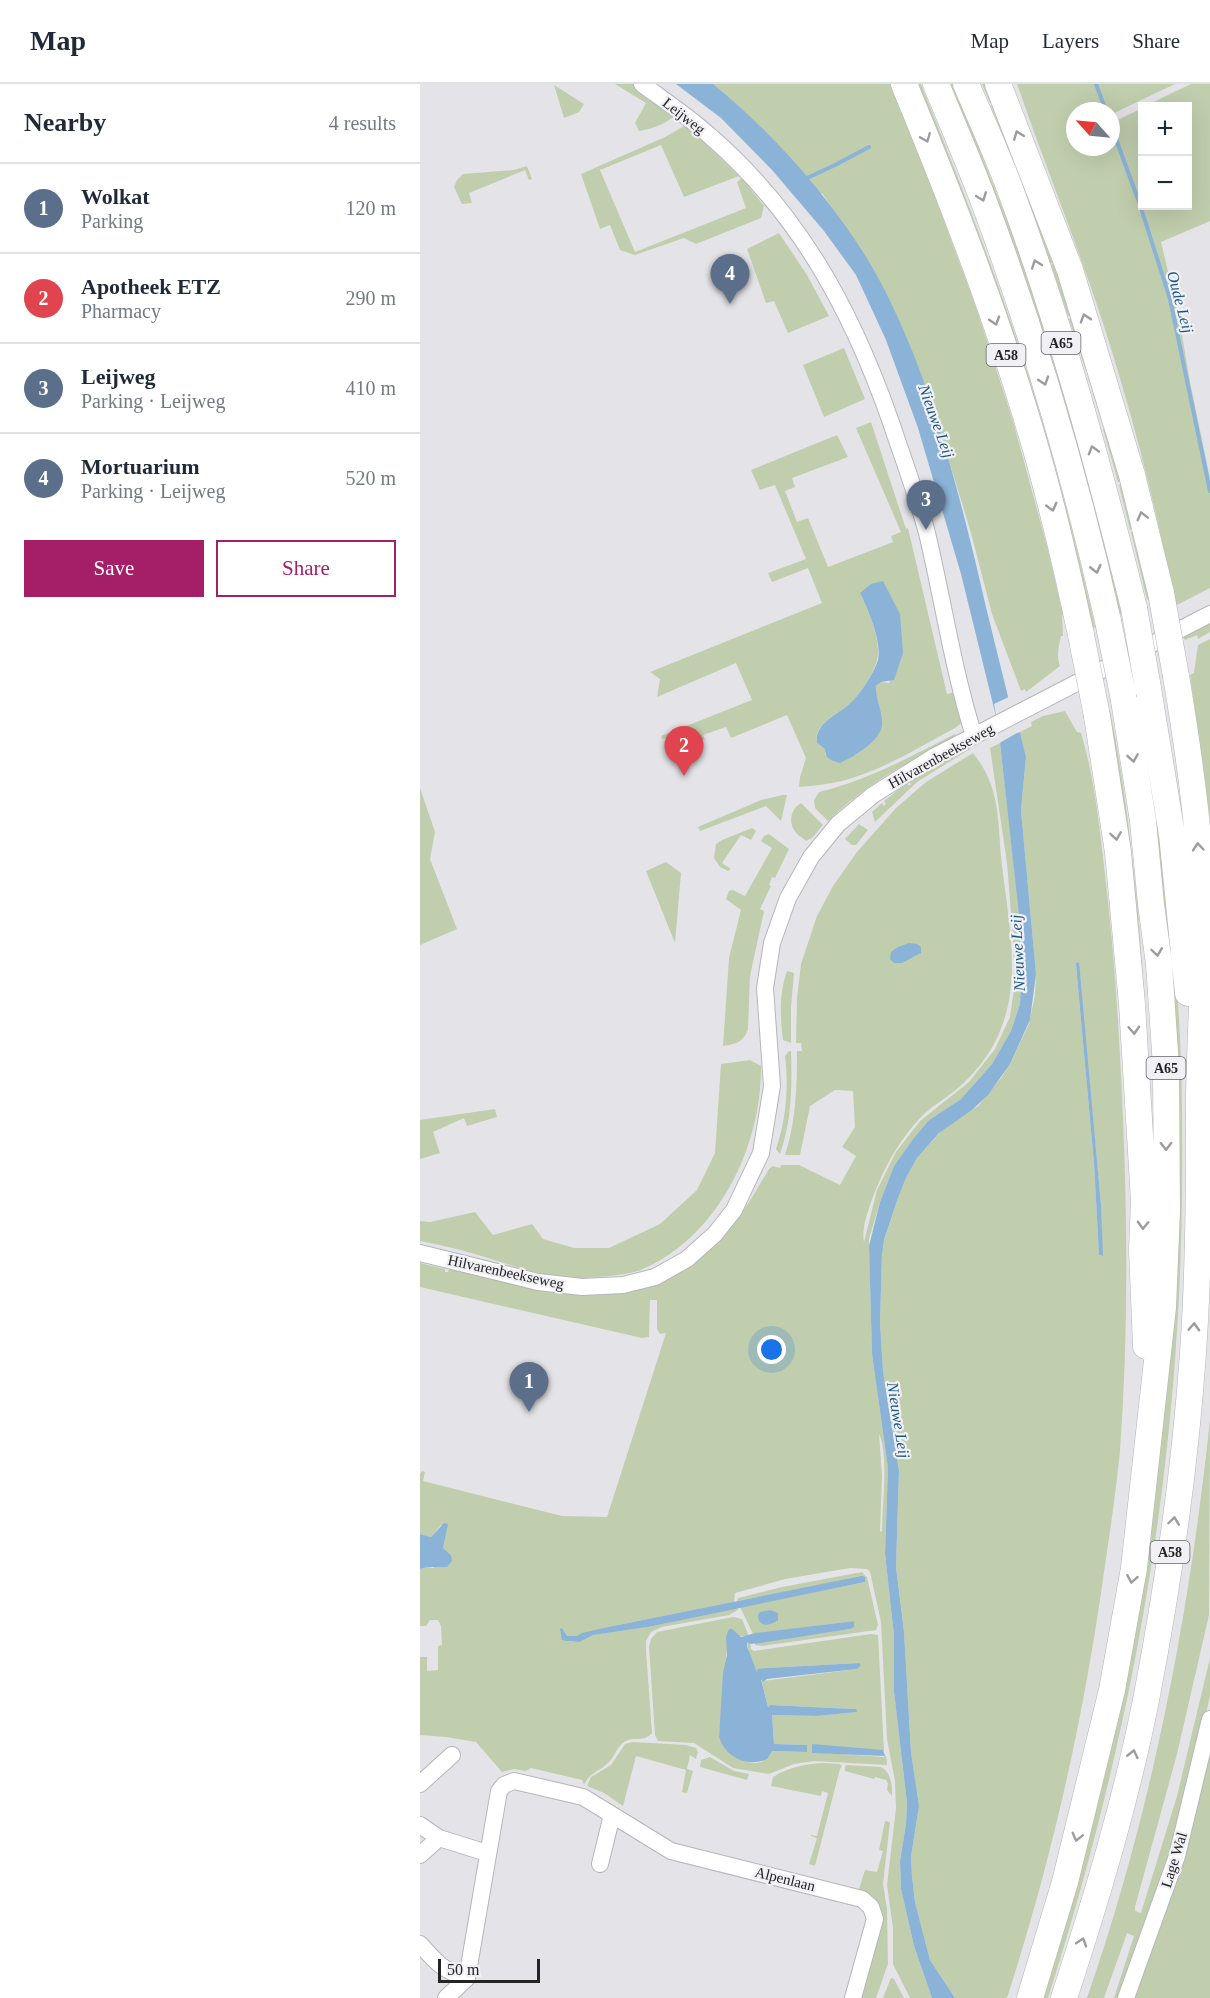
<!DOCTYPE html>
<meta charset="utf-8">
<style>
:root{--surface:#fff;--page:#f2f2f3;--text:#1f2937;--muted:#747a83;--line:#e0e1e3;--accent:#a51e68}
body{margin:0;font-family:"Times New Roman",serif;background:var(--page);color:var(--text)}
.controls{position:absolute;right:18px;top:18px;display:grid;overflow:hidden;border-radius:0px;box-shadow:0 6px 24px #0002}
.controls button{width:54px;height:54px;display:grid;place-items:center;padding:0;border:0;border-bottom:2px solid var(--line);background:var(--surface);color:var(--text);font:30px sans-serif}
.compass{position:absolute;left:646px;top:18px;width:54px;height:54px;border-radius:50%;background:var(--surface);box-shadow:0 6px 24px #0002;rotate:297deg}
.scale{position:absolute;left:18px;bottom:15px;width:102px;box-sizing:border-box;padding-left:6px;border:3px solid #242425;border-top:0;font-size:16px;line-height:21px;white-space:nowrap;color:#242425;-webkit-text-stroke:4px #f1f1f5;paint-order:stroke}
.you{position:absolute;left:352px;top:1266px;width:21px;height:21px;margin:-15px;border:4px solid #fff;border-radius:50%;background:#1a73e8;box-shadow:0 0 0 9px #1a73e833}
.badge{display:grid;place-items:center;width:39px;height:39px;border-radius:50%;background:var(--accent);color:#fff;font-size:20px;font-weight:700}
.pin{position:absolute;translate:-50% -50px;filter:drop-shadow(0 2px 3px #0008)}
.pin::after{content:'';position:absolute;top:32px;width:21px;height:18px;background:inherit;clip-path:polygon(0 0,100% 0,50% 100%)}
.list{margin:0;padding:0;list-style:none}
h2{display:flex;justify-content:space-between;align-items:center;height:78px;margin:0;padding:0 24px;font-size:26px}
h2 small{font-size:20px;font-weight:400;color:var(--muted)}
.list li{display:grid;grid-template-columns:39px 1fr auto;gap:18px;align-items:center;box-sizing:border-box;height:90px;padding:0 24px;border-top:2px solid var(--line)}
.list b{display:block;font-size:22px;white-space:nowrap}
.list p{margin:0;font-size:20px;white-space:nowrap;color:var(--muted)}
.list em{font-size:20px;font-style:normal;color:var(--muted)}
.actions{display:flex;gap:12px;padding:18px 24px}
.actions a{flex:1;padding:14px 0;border:2px solid var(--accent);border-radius:0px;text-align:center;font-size:21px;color:var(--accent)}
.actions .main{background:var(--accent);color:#fff}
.map{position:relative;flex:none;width:790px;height:1914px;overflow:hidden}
header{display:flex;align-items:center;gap:36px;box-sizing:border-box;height:84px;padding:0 30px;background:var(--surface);border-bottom:2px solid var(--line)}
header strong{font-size:28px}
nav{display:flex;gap:33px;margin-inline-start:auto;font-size:21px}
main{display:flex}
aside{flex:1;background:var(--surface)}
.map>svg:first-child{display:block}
.green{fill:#c0cead;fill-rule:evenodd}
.water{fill:#8bb3d8}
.pier{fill:#e4e4e8}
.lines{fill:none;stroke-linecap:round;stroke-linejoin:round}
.stream{stroke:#8bb3d8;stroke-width:4}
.minor-casing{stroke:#b5b6ba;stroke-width:18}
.highway-casing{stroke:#b5b6ba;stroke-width:27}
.minor{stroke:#fff;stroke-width:16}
.highway{stroke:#fff;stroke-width:26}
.highway-bridge-casing{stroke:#b5b6ba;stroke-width:27;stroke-linecap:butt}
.highway-bridge{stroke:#fff;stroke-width:26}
.oneway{stroke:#9c9c9d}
.labels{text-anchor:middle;stroke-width:4.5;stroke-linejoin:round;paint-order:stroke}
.shield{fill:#f1f1f5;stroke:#626263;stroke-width:1.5}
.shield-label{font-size:14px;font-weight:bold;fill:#242425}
.street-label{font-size:15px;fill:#242425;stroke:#f1f1f5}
.water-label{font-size:16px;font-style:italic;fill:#195685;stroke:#f1f1f5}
</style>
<header>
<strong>Map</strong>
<nav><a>Map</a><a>Layers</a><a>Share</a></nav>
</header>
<main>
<aside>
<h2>Nearby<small>4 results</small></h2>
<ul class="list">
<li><span class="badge" style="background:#5c6f8a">1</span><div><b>Wolkat</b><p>Parking</p></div><em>120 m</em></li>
<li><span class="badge" style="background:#e0444e">2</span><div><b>Apotheek ETZ</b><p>Pharmacy</p></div><em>290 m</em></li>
<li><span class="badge" style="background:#5c6f8a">3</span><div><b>Leijweg</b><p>Parking · Leijweg</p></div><em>410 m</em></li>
<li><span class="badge" style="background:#5c6f8a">4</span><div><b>Mortuarium</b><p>Parking · Leijweg</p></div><em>520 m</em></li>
</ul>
<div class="actions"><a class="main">Save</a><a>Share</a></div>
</aside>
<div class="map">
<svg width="790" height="1914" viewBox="0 0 790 1914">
<rect width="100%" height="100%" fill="#e4e4e8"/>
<path class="green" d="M195,0H213L255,31C247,40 231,45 219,47L215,39L226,19Z
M293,0H471L510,99L556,223L593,337L627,462L643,531H642L643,552H641C639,560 636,574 640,582L606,608L605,605L601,607L572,530L551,449L520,347L488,260L462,203L441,167L402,109L401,111L341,44Z
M495,0H501C542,103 583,207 615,313C638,389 658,466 675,543L670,546Z
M527,0H534L600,169L643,302L703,529L698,531Z
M562,0H568L610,108L677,304L731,513L727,516L711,448H714L713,445L710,446L699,401L701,400V398H698L683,345L686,344V341L683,342L667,290L669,289V287H666L649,235L651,234V232H648L631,181L633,179H630L606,113L608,112V110L605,111L589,67L590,65H588L571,22L572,19H570Z
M597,0H755L692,30L696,37L722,24V122H768V22H725L771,0H790V137L741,158L759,233L770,298L790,394V504L755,522C736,419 709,317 676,218C651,145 622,73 597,0ZM655,27H691V63H655Z
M134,1L164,20L159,28L144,34Z
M266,41L319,92L264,113L241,61L180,86L215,168L326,124L317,98L322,94L344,122L341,134L276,160L264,154L215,171L200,166L190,141L180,145L161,90L245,53Z
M107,82L112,95L109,96L105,86L49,109L52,119L42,120L34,103L37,96L43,90L94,86Z
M359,149L387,191L409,232L368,249L354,217L346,219L327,165Z
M424,264L445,315L404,333L383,281Z
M451,338L486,445L488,444L527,610L536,608L543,638L535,644C496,665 455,691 412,699C401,701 390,702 379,703L380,693L386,674L367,631L311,654L306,643L283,651L285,656C270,654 257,651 242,655L241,652L332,616L316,579L237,613L240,595L230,588L402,519L388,484L352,498L348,489L386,475L355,401L340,406L331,386L417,351L428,373L372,394L375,403L365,407L377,438L388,434L408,483L473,458L471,452L481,448L436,344ZM440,509L483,569L469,599L461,598L456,602L447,662L435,671H405V665L397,659C393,640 416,631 427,622C438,614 454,589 457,576C462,558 448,525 440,509Z
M790,536V548L778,555L777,551L765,556L762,551Z
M790,555V737L770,591L774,589L778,561Z
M719,610C735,700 747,790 755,880C762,957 763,1035 762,1112C759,1390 712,1650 628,1914H621L671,1747L694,1648L731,1440L742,1347L752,1228L713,614Z
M690,626C704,695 712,766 719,837L716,839L719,838L729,981L731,1062L686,628Z
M645,627L657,648L661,649C674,692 679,738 684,782C691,840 696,897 699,955C707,1092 710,1230 700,1367C696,1407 690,1448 684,1488C664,1633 632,1775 587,1914H535L510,1876L495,1818L492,1792L491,1773L499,1722L491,1668L484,1548L476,1483L479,1387L463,1287L460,1238L462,1163L478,1114L486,1094L497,1074L524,1044L558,1022L581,994L590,980L609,940L615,911L616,890L601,726L606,673L600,648L612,642L611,638L623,632ZM658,878L681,1121L682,1172L679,1171L674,1079L657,892L656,879Z
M535,650L537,653C489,677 447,699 408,737L395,724L394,716L399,708C448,696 490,673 535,650Z
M580,659L598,815L602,878L600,920L591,947L572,980L541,1015L509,1036L493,1055L474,1082L460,1118L449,1155L452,1270L468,1384L465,1470L474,1552V1608L487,1719L486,1740L480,1777L481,1805L494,1862L512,1914H490L473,1880V1844L467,1801L476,1724L475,1697L467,1655L461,1538L450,1488L447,1485L430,1484L365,1495L315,1509L314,1518L188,1543L157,1552H147L142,1544L146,1557L155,1558L172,1551L228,1543L317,1523L318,1526L309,1531L242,1543L231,1548L226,1557V1566L232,1649C223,1659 216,1652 206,1657C197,1661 195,1673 188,1679C180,1687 169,1689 164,1701L162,1696L111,1684L106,1687L94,1685L82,1688L56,1658L26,1653L0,1651V1573H7V1587L18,1586V1562L22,1561L21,1542L18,1536H10L6,1542H0V1485L8,1483L13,1484L31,1471L23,1464L24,1452L27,1445L21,1441L11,1453L0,1450V1390L2,1387L5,1388L3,1397L142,1432L187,1433L246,1249L240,1250L237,1245V1216H230L229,1253L222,1254L0,1203V1179L25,1185V1188H28L29,1185L113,1204L209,1203L314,1138L328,1120L349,1085L353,1082L360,1084L361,1081H379L420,1101L436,1072L422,1063L435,1043L433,1007L415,1006L390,1022L380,1071H365C376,1037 377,1003 377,967H382L381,959H376L377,914L381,880L397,832L413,802L437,768L476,724L506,698L553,669C582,705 577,738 582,781C588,835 602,895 580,947C572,968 554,991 537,1005C526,1014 514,1021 504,1030C481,1053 466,1080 454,1110C449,1124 441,1144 444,1158L457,1106L476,1068L500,1037L549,998L575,965L590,933L595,898L593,855L587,779L570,664ZM459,1350C469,1370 462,1422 462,1447L460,1448L462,1392Z
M548,663L550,665L497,698L455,738L452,728L462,719L464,722L466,720L464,717L487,699L489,702L491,700L489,698L512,683L514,685L516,684L515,681Z
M0,704L15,748L10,775L37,845L0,861Z
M363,711H367L361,737L346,722L280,747L278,743L341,716Z
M381,719L403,741L392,754L386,757C383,754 376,750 374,746C368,736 372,724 381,719Z
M439,740L448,746L436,761H432L425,755Z
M332,744L336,747L331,756L321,751L302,779L311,785L308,787L300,783L294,774L296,760L302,756Z
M349,750L369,765L355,794L352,793L349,801L351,802L340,825L344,827L330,892L328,945C324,958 316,960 303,962L309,874L321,826L306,815L309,807L313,806L325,812L352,764L341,757L344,752Z
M246,778L261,789L255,859L226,787Z
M367,887L374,889L371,923V959L363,956C360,932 359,910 367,887Z
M369,967H371C372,1003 372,1036 360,1070L356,1065C366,1035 369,1004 365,972Z
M330,976L341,982C342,1061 299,1152 223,1185C209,1191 189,1192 174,1193C166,1194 158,1195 151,1195C119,1192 89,1180 58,1171C39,1165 19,1161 0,1157V1137L10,1138L55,1128L73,1151L112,1140L123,1155L154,1164H189L240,1140L277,1106L295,1069L301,980Z
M75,1025L77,1033L47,1042L44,1034L13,1048L20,1069L0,1075V1036Z
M790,1336L789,1531L757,1670L715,1823V1827L721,1829L757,1712L790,1574V1612L755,1761L701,1914H694L714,1852L707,1849L684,1914H667C732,1727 769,1533 790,1336Z
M442,1488L447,1493L458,1541L456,1546L342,1562L335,1561V1559L430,1545L434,1537L333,1550L320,1523L445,1498V1493L317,1517L318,1514L362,1503Z
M313,1533L322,1535L329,1552H319L307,1563L299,1653C303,1667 326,1683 341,1678C346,1676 348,1671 351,1667L387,1668V1661L354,1660L352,1631L397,1632L437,1628L433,1625L350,1621L348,1623L341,1594L343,1597L437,1585L439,1579L347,1584L337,1588L330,1573L327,1558H330L331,1565L334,1567L451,1550L458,1551L464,1667L393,1661L392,1668L464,1673L466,1671L467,1681L394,1677L374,1680L349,1690L313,1684L274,1659L238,1657L235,1651L229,1563L231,1555L237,1548Z
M790,1657V1914H715Z
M213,1658L266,1661L276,1664L278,1668L276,1675L270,1671L267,1685L273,1687L267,1709L262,1708L266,1686L216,1672L203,1722L184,1709L167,1702L171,1693L191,1681L205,1660Z
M290,1673L314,1687L329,1690L327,1696L280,1683L281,1676Z
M403,1679L420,1680L422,1682L420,1685L395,1782L389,1780L397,1754L391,1752V1751L397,1752L408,1709L402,1707L401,1712L351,1702L353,1693C369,1683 385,1680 403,1679Z
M427,1681L461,1683C472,1689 472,1702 472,1712L467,1706L468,1699L466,1696L455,1693L454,1695L425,1687V1682Z
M465,1737L470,1738L463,1800L467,1825L468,1880L456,1914H440L459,1843L438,1808L445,1786L457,1788L463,1767L459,1766Z
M471,1894L474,1895L484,1914H463Z"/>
<path class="water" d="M256,0H293C354,50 410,113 451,181C502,269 531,378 555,476C568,534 583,591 597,649L600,648L606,673L601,726L616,890L610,936L590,980L568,1011L552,1026L519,1049L497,1074L486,1094L478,1114L464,1156L462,1169L460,1238L463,1287L479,1387L476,1483L484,1548L491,1668L499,1722L491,1773L492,1792L495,1818L510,1876L535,1914H512L494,1862L481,1805L480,1777L486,1740L487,1719L474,1608V1552L465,1470L468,1384L452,1270L449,1162L460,1118L474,1082L493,1055L509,1036L541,1015L572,980L591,947L600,920L602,878L598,821L580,659L582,657L541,490L498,344L466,256L436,191L404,147L352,86L301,34Z
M463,497L480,530L483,569L474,596L461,598L456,602C455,615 463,628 462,641C460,658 433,673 420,679C411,676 405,675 405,665L397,659C394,640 416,631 427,622C438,614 454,589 458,576C462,558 448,525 440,509L451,500Z
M489,859L497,860L501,863V869L482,879H474L470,875L471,868L478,863Z
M659,878L681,1121L683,1172L679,1171L674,1079L657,892L656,879Z
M24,1439L28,1440L23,1464L31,1471L32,1477L27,1483H8L0,1485V1450L11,1453Z
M442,1492L445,1493V1498L228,1543L173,1551L159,1558L146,1557L142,1556L140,1545L142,1544L147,1552H157L162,1549L188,1543Z
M350,1526L358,1529V1536C351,1542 338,1544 338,1531L340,1528Z
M434,1537V1543L430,1545L341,1559L330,1560L327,1558V1562L337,1588L338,1585L347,1584L439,1579L441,1581L437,1585L347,1595L343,1598L341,1595L348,1623L350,1621L433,1625H436L437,1628L397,1632L352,1631L354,1660L387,1661V1668L352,1667L347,1675C328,1684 305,1673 299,1653L303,1589L307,1571L306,1553L309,1545H312L321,1553L335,1549Z
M392,1660L463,1666L465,1672L392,1669Z"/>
<path class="pier" d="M591,612L599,648L581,658L574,620Z"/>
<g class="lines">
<path class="stream" d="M676,0L686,27
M691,41L720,121L750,215L790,407
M385,95L415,81L449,63"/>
<g class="minor-casing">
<path id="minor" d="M222,0C245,17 269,33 290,52C387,136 440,243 479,362C489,391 499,419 507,449C523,516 533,586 554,652
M0,1169L118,1198L162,1203L203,1201L235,1193L267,1175L295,1150L314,1126L341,1069L352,1002L345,904L352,859L368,814L391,773L418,740L453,711L515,672L790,530
M0,1700L32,1671
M0,1741L19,1754L67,1769
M0,1771L19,1754
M180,1780L192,1731
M0,1860C17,1879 22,1886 47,1894
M26,1914L47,1894L79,1707L84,1701L94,1697L163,1713L251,1767L442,1815L451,1823L455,1835L433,1914
M706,1914L757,1772L790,1635"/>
</g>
<g class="highway-casing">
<path id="highway" d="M484,0C534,121 581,243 617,369C634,429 648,490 661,551
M516,0C532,39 549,78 564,118C615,255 656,395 688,537
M546,0C561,35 577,70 590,105C641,242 679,383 714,524
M578,0L650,186L712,391L741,509
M728,604L752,751L768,909
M677,632L698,768L712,920L724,1117L722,1166L726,1262
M610,1914L645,1798L692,1606L714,1484L743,1223L747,1127L746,982L739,880L731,820L723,737L704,616
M644,1914C676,1816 706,1717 726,1616C748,1502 765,1385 773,1269C779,1184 779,1099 779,1014C780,944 786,875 782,805C778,734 768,663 756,592"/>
</g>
<use href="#minor" class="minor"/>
<use href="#highway" class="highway"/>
<g class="highway-bridge-casing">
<path id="highway-bridge" d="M741,509L756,592
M714,524L728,604
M688,537L704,616
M661,551L677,632"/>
</g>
<use href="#highway-bridge" class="highway-bridge"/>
</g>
<defs><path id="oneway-chevron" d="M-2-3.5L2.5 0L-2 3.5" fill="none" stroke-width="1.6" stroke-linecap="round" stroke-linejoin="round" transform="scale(1.5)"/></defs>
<g class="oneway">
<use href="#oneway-chevron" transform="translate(598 51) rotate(-111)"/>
<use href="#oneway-chevron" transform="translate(506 54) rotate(68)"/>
<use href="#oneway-chevron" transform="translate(562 113) rotate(69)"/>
<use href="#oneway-chevron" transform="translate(616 180) rotate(-110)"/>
<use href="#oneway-chevron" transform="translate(665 234) rotate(-107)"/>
<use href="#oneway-chevron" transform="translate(575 237) rotate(72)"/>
<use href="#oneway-chevron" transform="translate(624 297) rotate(72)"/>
<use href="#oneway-chevron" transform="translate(673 366) rotate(-106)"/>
<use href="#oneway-chevron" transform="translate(632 423) rotate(75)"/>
<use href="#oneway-chevron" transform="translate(722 432) rotate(-104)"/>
<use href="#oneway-chevron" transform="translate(676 485) rotate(77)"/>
<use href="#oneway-chevron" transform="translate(713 674) rotate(81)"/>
<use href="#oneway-chevron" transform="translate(696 752) rotate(81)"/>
<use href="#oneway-chevron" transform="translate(778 763) rotate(-95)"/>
<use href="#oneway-chevron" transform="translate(737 868) rotate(82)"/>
<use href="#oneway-chevron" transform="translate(714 946) rotate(87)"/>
<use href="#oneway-chevron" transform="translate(746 1062) rotate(89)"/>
<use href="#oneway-chevron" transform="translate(723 1141) rotate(92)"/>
<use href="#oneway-chevron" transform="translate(774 1243) rotate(-87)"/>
<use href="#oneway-chevron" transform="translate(754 1437) rotate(-82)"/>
<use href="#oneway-chevron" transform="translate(712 1495) rotate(100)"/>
<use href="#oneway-chevron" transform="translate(713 1670) rotate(-77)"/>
<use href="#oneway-chevron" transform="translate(657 1753) rotate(104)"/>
<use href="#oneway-chevron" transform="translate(662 1858) rotate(-72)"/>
</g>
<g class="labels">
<g class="shield">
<rect x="621.5" y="248" width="39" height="22" rx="4.5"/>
<rect x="566.5" y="260" width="39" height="22" rx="4.5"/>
<rect x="726.5" y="973" width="39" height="22" rx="4.5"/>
<rect x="730.5" y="1457" width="39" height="22" rx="4.5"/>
</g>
<g class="shield-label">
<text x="641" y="264">A65</text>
<text x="586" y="276">A58</text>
<text x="746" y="989">A65</text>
<text x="750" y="1473">A58</text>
</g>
<g class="street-label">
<text transform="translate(264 32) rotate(38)" y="5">Leijweg</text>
<text transform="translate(521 672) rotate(-29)" y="5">Hilvarenbeekseweg</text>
<text transform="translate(86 1188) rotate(12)" y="5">Hilvarenbeekseweg</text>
<text transform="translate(754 1776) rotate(-73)" y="5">Lage Wal</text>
<text transform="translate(365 1795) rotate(14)" y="5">Alpenlaan</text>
</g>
<g class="water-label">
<text transform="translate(761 218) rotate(75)" y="6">Oude Leij</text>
<text transform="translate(517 337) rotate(70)" y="6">Nieuwe Leij</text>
<text transform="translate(597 869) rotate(-93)" y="6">Nieuwe Leij</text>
<text transform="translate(479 1336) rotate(81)" y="6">Nieuwe Leij</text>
</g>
</g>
</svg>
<div class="controls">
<button>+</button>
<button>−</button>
</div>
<svg class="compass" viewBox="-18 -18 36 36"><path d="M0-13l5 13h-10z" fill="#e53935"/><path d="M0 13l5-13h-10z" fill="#747a83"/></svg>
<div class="scale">50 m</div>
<div class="you"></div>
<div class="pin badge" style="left:109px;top:1328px;background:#5c6f8a">1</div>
<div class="pin badge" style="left:264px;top:692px;background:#e0444e">2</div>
<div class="pin badge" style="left:506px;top:446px;background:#5c6f8a">3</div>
<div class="pin badge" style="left:310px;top:220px;background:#5c6f8a">4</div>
</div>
</main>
